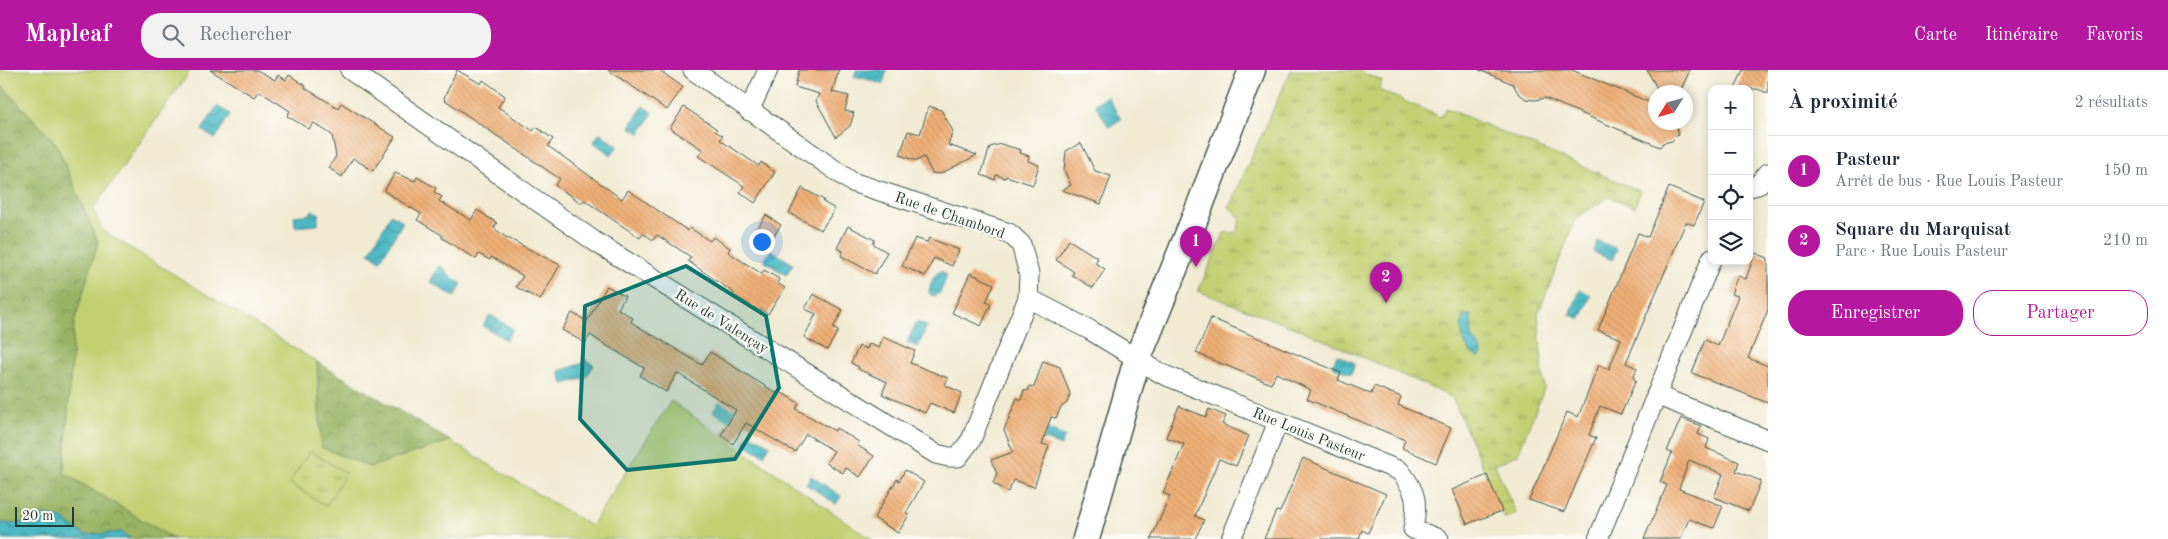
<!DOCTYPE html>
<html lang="fr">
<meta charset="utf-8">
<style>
:root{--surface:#fff;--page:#f2f2f3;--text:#1f2937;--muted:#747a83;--line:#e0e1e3;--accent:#b5179e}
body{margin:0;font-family:"Old Standard TT",serif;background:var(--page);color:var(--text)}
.controls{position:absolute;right:15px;top:15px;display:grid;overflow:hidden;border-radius:10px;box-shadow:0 2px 8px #0003}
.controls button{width:45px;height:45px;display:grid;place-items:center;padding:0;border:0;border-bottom:1px solid var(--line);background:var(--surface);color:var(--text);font:25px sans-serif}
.compass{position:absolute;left:1648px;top:15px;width:45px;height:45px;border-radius:50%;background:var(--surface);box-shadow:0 2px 8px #0003;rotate:233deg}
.scale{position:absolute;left:15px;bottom:12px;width:59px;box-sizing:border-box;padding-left:5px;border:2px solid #1f3d34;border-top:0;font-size:14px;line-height:18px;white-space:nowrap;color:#1f3d34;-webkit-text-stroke:4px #fdfcf7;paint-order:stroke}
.you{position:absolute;left:761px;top:171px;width:18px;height:18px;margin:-12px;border:4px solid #fff;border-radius:50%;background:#1a73e8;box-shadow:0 0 0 8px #1a73e833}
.badge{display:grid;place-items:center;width:32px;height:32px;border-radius:50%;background:var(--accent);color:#fff;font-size:16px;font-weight:700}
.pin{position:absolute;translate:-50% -41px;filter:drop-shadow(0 1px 2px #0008)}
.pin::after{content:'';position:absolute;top:26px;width:18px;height:15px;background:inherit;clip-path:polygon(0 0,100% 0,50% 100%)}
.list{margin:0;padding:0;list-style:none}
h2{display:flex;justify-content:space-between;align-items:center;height:65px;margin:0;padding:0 20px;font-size:21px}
h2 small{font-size:16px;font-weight:400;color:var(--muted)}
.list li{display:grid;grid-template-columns:32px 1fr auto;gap:15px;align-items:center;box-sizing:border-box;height:70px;padding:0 20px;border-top:1px solid var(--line)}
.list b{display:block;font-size:19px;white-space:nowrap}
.list p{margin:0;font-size:16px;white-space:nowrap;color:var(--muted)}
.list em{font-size:16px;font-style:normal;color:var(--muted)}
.actions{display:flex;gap:10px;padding:15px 20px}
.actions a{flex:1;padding:11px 0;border:1px solid var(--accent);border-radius:20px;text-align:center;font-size:18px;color:var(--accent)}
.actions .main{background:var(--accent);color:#fff}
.icon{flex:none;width:28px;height:28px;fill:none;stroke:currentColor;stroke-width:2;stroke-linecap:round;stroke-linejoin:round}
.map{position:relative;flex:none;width:1768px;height:469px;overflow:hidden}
header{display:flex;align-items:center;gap:30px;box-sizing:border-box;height:70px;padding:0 25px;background:var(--accent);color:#fff}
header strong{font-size:24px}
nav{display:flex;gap:28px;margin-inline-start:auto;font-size:18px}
.search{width:350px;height:45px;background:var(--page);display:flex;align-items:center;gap:12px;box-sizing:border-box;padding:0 18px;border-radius:20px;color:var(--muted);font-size:19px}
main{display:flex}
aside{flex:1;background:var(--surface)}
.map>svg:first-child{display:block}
.grass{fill:#c2d072;stroke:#708653}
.forest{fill:url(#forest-crowns);stroke:#5c784c}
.park{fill:url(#park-tufts);stroke:#708653}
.water{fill:url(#water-waves);stroke:#357b7c}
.building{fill:url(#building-back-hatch)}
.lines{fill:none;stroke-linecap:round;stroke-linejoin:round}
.street-casing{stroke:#3e574c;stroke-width:21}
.secondary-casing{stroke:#3e574c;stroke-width:29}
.street{stroke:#fff;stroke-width:19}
.secondary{stroke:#fff;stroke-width:26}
.marked{fill:#0f766e;fill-opacity:0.2;stroke:#0f766e;stroke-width:4;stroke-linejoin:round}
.labels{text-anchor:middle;stroke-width:4.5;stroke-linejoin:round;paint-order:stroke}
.street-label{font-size:15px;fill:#1f3d34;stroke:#fdfcf7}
</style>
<header>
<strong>Mapleaf</strong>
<div class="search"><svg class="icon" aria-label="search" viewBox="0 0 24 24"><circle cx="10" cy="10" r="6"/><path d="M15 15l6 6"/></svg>Rechercher</div>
<nav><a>Carte</a><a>Itinéraire</a><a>Favoris</a></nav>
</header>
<main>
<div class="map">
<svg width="1768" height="469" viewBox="0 0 1768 469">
<defs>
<pattern id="forest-crowns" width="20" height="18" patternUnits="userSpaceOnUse" patternTransform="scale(1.25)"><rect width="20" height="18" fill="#99b264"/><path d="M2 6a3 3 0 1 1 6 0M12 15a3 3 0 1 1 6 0" fill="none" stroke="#7c9253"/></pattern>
<pattern id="park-tufts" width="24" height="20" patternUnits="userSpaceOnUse" patternTransform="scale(1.25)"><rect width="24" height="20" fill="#c2d072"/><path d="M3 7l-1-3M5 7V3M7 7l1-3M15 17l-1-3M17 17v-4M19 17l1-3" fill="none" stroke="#9daa5e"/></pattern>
<pattern id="water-waves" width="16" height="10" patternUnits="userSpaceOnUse" patternTransform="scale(1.25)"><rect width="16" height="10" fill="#4bb9c4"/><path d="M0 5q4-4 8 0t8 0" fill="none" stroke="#3e98a0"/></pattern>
<pattern id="building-back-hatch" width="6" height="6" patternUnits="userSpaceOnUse" patternTransform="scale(1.25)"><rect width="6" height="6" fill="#efaf76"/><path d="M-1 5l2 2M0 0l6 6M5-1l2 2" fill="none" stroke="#cc9767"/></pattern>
</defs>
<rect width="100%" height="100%" fill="#fdfcf7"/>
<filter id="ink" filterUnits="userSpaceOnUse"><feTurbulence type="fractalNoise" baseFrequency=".02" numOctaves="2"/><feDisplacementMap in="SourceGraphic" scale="10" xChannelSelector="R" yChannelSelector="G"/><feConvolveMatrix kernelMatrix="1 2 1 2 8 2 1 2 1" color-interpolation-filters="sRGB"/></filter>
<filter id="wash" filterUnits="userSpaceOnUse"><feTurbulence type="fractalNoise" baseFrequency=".0096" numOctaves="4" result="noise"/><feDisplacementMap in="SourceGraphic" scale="20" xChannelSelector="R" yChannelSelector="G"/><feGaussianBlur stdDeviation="1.12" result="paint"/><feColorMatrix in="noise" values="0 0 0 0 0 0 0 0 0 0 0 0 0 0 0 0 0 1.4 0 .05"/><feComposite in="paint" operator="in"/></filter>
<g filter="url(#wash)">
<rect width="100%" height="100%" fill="#f1ebd4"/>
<path class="grass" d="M0,0H191L93,139L103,161L317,292L321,377L369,397L450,371L591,456L671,331L871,469H174L64,403L74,253L98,172L56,73L0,14Z"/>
<path class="forest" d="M0,14L56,73L98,172L74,253L64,403L174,469H131L121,462L85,465L62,449L46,445L27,452L9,455L0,452Z
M317,292L450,371L369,397L321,377Z"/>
<path class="park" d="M1291,0H1357L1382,11L1379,20L1441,47L1446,38L1640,121L1635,137L1609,127L1576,148L1538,244L1544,319L1518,384L1495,395L1516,443L1505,448L1452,327L1308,263L1198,221L1224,163L1237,162L1241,148L1229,137Z
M310,381L346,403L326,436L289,413Z"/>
<path class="water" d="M856,0H887L883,14L854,6Z
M1107,26L1121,49L1109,57L1095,34Z
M217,36L230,44L215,69L202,60Z
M643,36L653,43L640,64L630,57Z
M600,63L618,76L611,85L593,72Z
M312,140L320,144L318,148V155L295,157L294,146L310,144Z
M391,144L403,152L380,191L369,183Z
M1598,171L1617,179L1612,190L1593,182Z
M771,180L793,194L786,205L764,191Z
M439,196L445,199L447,204L462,214L455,227L430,212Z
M941,201L946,204V209L940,223L933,226L929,223C929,216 934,203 941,201Z
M1580,220L1591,225L1581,249L1570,245Z
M490,245L513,259L506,270L483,256Z
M1463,245H1471L1472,266L1482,281V285L1479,288C1464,282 1458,260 1463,245Z
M916,252L927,256L918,277L907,273Z
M1337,285L1355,293L1351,304L1332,296Z
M584,289L594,295L586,308L563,314L559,301L581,294Z
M719,332L742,345L736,355L713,342Z
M1041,357L1065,366L1061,376L1037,367Z
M750,364L770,375L764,385L744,374Z
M811,406L841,426L836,434L806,414Z
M46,445L62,449L85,465L121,462L131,469H0V452C16,457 31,450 46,445Z"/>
<g id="blocks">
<path class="building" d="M210,0H257L275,10L278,5L286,10L289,5L306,16L305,18L338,38L341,33L395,67L373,101L353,88L342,107L329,98L336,86L332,65L314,53L309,59L287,46L290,41L259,21L254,27Z
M457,0L481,14L483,10L505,26L498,37L533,61L536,57L553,69L548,76L622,129L628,120L688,161L690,158L710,171L713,167L730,178L728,182L762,204L764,200L779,209L777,213L785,218L768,244L761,240L760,241L733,225L734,223L688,191L691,187L657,165L653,170L643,163L640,168L584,130L581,133L555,115L560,109L445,30L444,28Z
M608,0H659L683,17L667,40Z
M799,0H839L832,22L849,26L845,41L854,43L850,56L836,67L816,31L819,24L795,17Z
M1479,0H1572L1656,35V52H1677L1678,65L1672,71L1663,73L1660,77L1545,28L1535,30L1526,29L1518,23L1513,14Z
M1647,0H1690L1680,22H1659Z
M1743,0H1768V23L1757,19H1735Z
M929,36L941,40L953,61L948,75L977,85L940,104L932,103L924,87L916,91L900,85L908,61L920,64Z
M684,37L717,59L715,61L723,66L720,70L759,96L761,92L775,102L755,133L740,122L744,116L698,86L703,80L670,58Z
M1081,73L1095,101L1111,106L1101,134L1062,120L1071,115L1064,100L1066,81Z
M1001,74L1021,80L1020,83L1029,86L1028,91L1039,95L1033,115L1006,106L1005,108L996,105L995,110L981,105L990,77Z
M395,103L415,111L417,107L436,118L434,122L442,127L439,131L471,150L477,140L497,153L494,158L504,166L560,195L540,230L516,217L523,206L491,187L490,190L479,184L476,189L442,168V165L417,150L421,144L384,121Z
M1669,117L1704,132L1694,155L1686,152L1626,293L1637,298L1633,308L1636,310L1621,344L1600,336L1589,365L1596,368L1564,442L1529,430L1567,342L1578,347L1599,295L1609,299L1621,269L1598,260L1638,163L1648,167Z
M802,118L824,130L823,132L835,139L821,160L789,143Z
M766,145L781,155L770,172L755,162Z
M848,156L875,170L873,174L887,182L875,204L841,186L843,181L837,178Z
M915,168L927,172L929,168L959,180L952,196L934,188L925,206L902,196Z
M1069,170L1098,188L1095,193L1105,199L1093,218L1072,205L1074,202L1056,190Z
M1755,183L1768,188V240L1748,288L1768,296V333L1692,303L1705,270L1718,276L1738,226L1731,224L1734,215L1738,206L1746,209Z
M970,203L994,214L986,232L991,234L981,256L952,243Z
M607,216L625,226L618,239L633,248L631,252L702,295L710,282L778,324L780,322L799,333L796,339L835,361L836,358L859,372L857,375L874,386L860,407L846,398L843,403L826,393L834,381L806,364L795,382L746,353L733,374L721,365L736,340L677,303L666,322L640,306L644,298L609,277L590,265L585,273L562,260L572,243L587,251Z
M813,224L843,240L833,258L838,261L827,280L804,267L816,244L805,239Z
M1211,248L1341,303L1338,310L1371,324L1374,316L1401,327L1398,335L1451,358L1436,393L1402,378L1405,370L1307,329L1311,320L1276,303L1271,314L1196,283Z
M883,267L915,281L910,293L948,308L945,315L962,323L954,343L930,333L925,343L882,324L887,312L858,299L859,297L851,293L859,276L867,279L869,274L879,278Z
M1043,291L1060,297L1070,324L1067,333L1061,337L1056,348L1051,347L1042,374L1049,376L1034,417L1014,410L1008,422L993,413L997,403L991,390L1013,382L1004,360L1017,328L1021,330L1024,320L1028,321L1029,316L1034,317Z
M1179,336L1206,347L1209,339L1226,346L1222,354L1249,366L1236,396L1219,389L1195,446L1204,450L1195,469H1151L1170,426L1163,423L1184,374L1166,367Z
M1681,348L1701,356L1698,364L1709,369L1706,378L1739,392L1736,401L1761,411L1749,441L1714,427L1723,404L1689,390L1679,419L1723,436L1714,458L1689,449L1680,469H1644L1667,415L1660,412L1672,383L1667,381Z
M1303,388L1386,424L1368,463L1362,460L1359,469H1264L1276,441L1280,442Z
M905,400L924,412L906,443L909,445L898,463L874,448L897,409L899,411Z
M1487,405L1502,441L1467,454L1452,420Z"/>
</g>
</g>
<g filter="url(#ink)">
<use href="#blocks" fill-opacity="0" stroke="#3e574c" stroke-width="1"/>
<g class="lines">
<g class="street-casing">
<path id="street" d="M350,0L597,173L936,384L949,387H958L971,370L1028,228L1029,204L1021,174L1009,163L852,112L693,0
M749,41L768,0
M1749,117L1758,115L1768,103
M1028,228L1090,260L1162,304L1400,401C1417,422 1418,433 1413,459L1439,469
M1656,325L1768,370
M1231,469L1278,352
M1598,469L1712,188"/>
</g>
<g class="secondary-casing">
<path id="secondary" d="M1086,469L1137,290L1199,138L1252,0"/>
</g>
<use href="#street" class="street"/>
<use href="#secondary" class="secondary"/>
</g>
</g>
<path class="marked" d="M686,196L766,246L779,318L735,389L627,400L580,349L585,236Z"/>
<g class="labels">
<g class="street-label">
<text transform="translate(950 145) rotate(19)" y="5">Rue de Chambord</text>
<text transform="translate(722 251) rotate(32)" y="5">Rue de Valençay</text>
<text transform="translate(1309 364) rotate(22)" y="5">Rue Louis Pasteur</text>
</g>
</g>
</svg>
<div class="controls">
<button>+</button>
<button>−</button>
<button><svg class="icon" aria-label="locate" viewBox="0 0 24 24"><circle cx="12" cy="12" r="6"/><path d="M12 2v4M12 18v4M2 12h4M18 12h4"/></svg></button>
<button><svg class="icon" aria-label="layers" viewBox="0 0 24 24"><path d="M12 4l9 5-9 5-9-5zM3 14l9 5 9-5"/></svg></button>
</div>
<svg class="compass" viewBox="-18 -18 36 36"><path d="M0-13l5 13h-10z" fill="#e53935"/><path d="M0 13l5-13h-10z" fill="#747a83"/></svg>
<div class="scale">20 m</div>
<div class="you"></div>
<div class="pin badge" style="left:1196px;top:197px">1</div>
<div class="pin badge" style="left:1386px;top:233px">2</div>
</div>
<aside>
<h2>À proximité<small>2 résultats</small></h2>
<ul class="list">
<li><span class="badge">1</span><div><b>Pasteur</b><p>Arrêt de bus · Rue Louis Pasteur</p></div><em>150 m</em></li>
<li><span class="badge">2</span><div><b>Square du Marquisat</b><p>Parc · Rue Louis Pasteur</p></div><em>210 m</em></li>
</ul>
<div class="actions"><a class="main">Enregistrer</a><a>Partager</a></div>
</aside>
</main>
